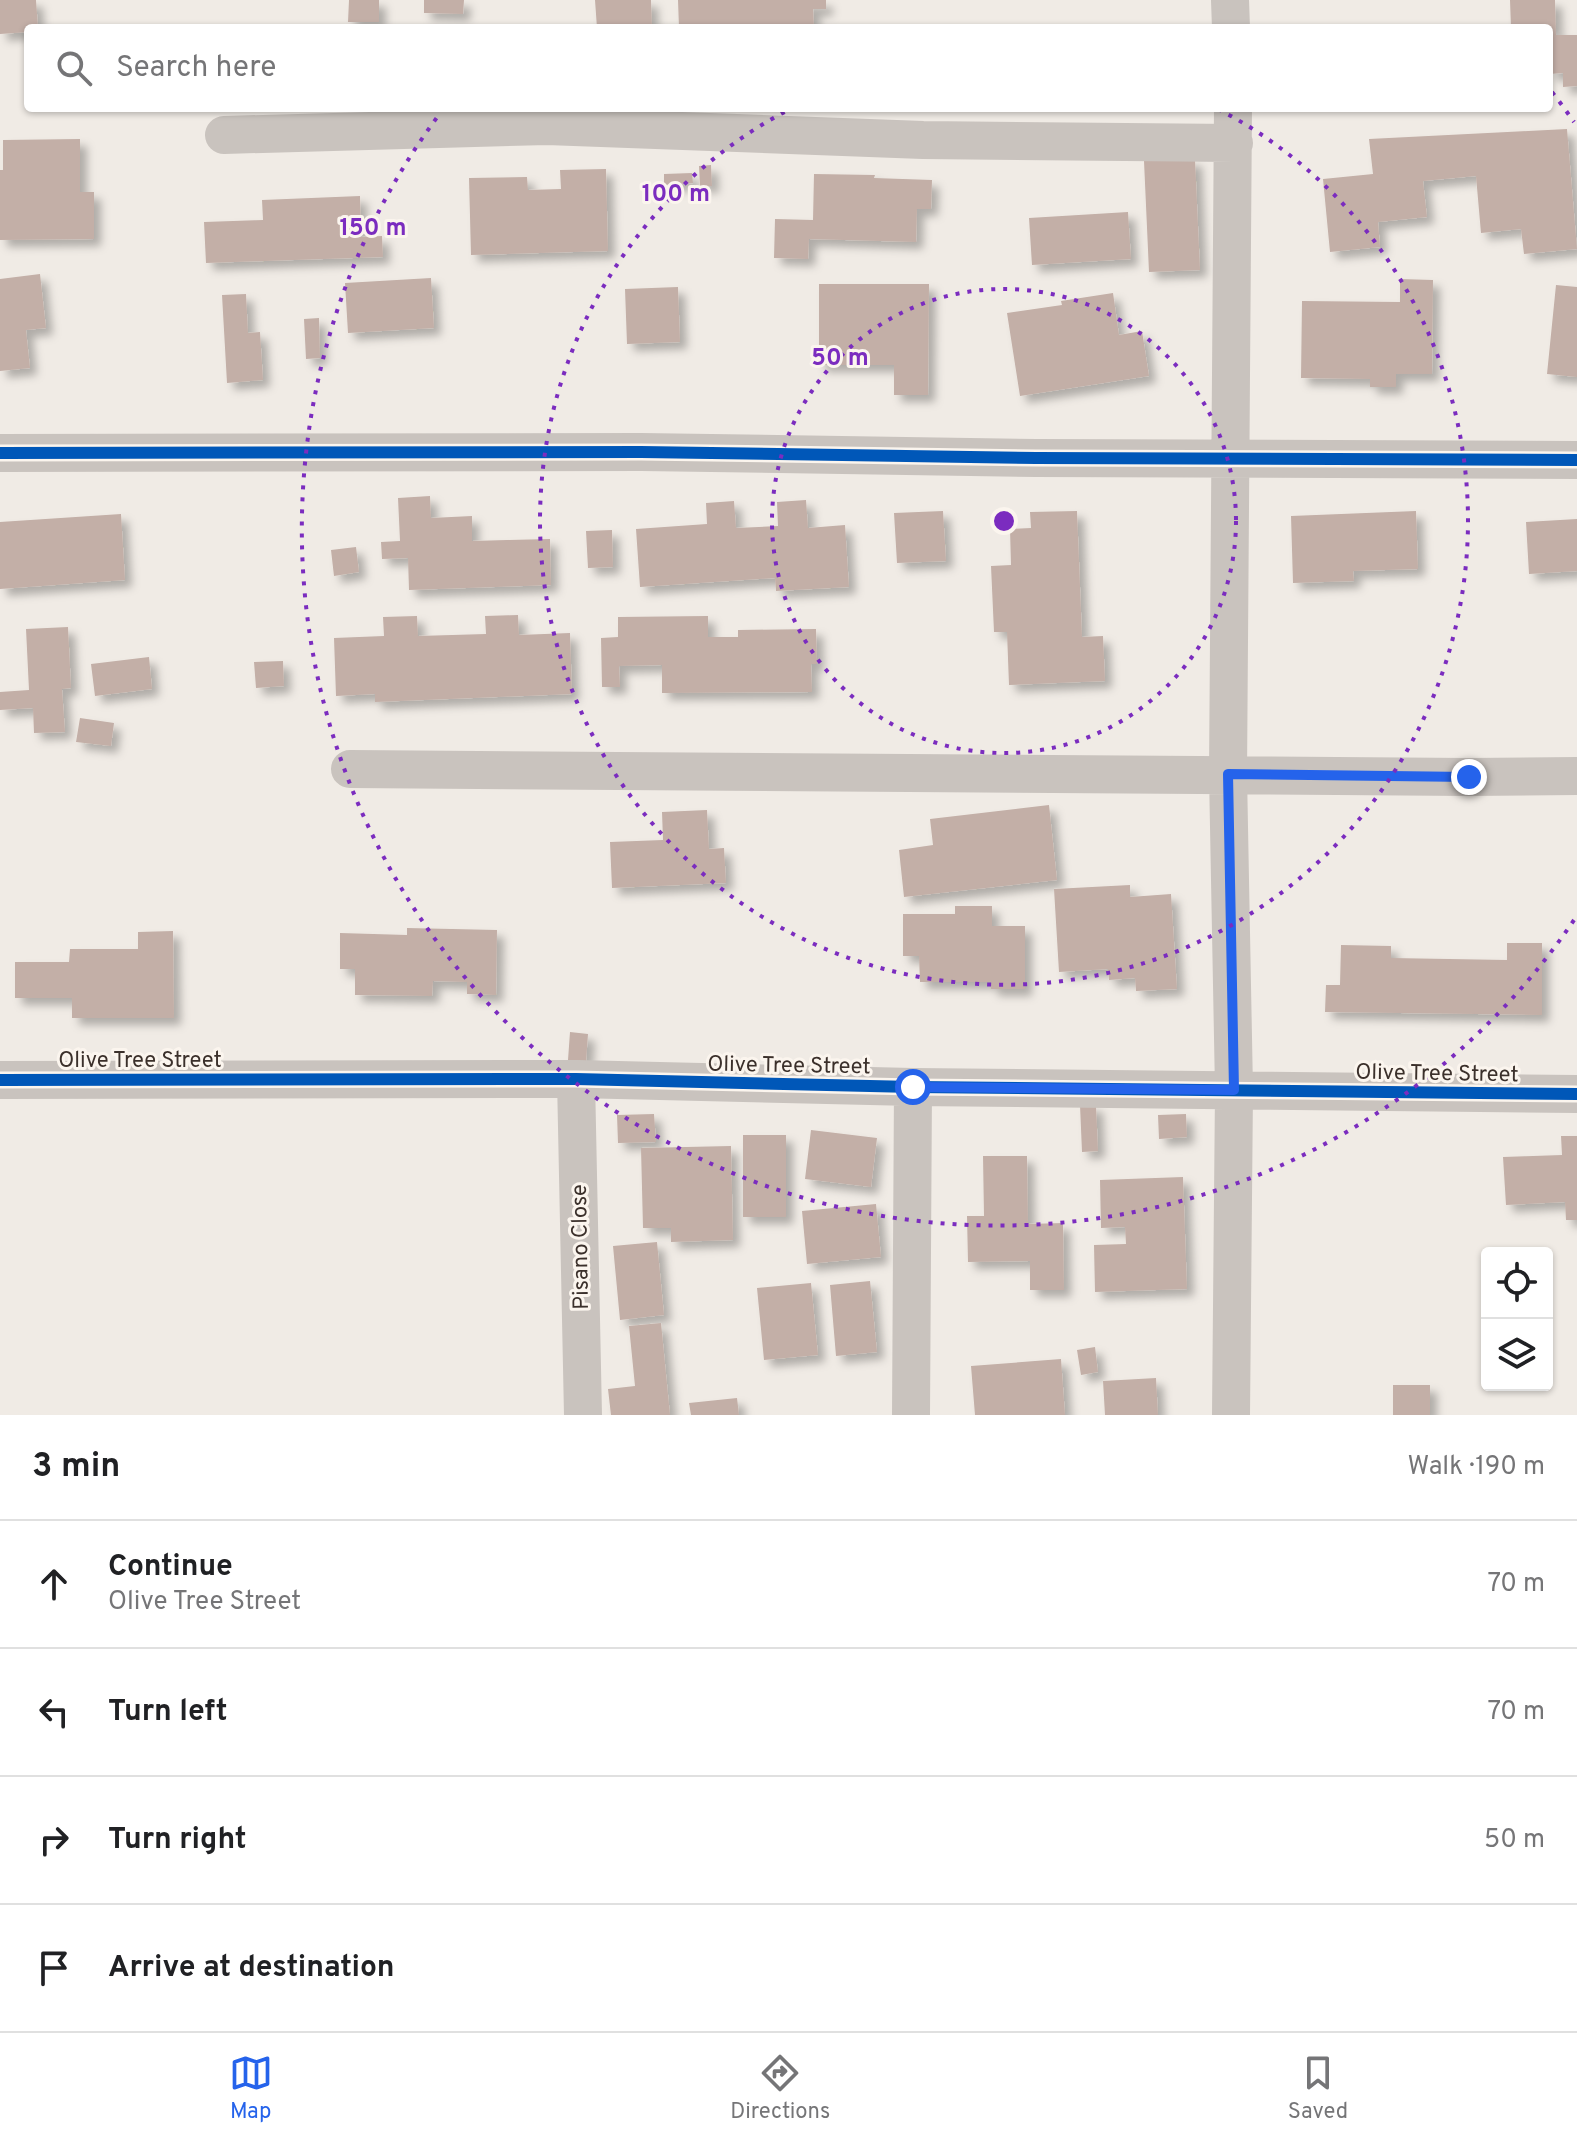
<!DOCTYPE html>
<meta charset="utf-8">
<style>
:root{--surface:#fff;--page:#f6f6f6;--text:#202124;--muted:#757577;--line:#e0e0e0;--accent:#2563eb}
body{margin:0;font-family:Overpass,sans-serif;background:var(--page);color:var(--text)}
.controls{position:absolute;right:24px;bottom:24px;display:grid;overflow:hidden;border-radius:8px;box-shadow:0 2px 6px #0004}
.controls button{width:72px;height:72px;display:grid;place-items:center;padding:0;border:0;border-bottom:2px solid var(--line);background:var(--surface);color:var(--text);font:40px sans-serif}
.stop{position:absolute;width:24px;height:24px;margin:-18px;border:6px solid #2563eb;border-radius:50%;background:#fff}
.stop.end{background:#2563eb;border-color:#fff;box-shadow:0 2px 8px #0008}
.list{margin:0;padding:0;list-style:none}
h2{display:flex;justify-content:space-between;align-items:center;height:104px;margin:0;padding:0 32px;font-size:34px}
h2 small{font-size:26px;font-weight:400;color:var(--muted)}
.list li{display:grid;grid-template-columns:52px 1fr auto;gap:24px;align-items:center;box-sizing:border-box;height:128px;padding:0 32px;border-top:2px solid var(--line)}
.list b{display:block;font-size:30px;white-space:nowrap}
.list p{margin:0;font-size:26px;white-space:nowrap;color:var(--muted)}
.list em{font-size:26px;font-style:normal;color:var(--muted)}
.icon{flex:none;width:44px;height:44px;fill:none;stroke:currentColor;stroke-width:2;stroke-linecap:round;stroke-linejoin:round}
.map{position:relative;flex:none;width:1577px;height:1415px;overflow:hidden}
.search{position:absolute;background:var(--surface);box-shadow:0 2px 6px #0004;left:24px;right:24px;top:24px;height:88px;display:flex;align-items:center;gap:20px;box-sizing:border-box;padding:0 28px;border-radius:8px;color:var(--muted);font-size:30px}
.sheet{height:616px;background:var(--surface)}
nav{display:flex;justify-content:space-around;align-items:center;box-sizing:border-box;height:112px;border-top:2px solid var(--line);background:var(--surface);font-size:22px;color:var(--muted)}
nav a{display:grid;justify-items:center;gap:4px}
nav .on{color:var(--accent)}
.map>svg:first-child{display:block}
.building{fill:#c3afa7;filter:url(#shadow)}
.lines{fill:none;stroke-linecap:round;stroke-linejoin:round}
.minor{stroke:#c9c3be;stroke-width:38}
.cycleway-casing{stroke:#fbf5ee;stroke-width:17}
.cycleway{stroke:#0057b8;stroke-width:12}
.route{stroke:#2563eb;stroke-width:10}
.ring{fill:none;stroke:#7b2cbf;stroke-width:4;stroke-dasharray:4 8}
.labels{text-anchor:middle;stroke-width:6;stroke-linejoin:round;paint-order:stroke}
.street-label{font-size:22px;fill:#3b302b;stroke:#fbf5ee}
.centre{fill:#7b2cbf;stroke:#fbf5ee;stroke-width:4}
.ring-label{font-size:24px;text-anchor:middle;font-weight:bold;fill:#7b2cbf;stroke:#fbf5ee;stroke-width:6;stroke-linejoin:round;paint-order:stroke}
</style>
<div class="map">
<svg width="1577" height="1415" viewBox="0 0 1577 1415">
<defs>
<filter id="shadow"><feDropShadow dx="7" dy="7" stdDeviation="4" flood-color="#0004"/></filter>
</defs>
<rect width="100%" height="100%" fill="#f0ebe5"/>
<path class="building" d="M0,0H36L38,28H28V32L0,34Z
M349,0H379V22H348Z
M424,0H464L463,14L424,13Z
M595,0H651L652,28H597Z
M678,0H826V9H813L814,28H679Z
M1510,0H1555L1556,35H1577V86L1563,87V73L1549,74V28H1511Z
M1567,129L1577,249L1524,254L1521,229L1481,233L1476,176L1423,181L1427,217L1378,222L1380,247L1330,252L1323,179L1373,174L1369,139Z
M80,139V192H94V239L0,240V170H3V140Z
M1195,159L1200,270L1149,272L1144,161Z
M711,165L712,186H700L699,166Z
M606,169L608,251L471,255L469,178L527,177L528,190L561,189L560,170Z
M692,173L693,183L664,185V174Z
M814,174L875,175L874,178L932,180L931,209H917L916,242L809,239L808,259L774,258L775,219L813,220Z
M360,196L361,237L382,236L383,257L206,263L204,222L263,220L262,200Z
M1128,212L1131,259L1032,265L1029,218Z
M40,274L46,328L26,330L30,368L0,371V279Z
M431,278L434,328L348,333L345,283Z
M1400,279L1433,280L1432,374H1396V387H1370V379L1301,378L1302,301L1400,302Z
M819,284H929L928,395H894V365H819Z
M1556,285L1577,287V377L1547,374Z
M678,287L680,342L627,344L625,289Z
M1113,293L1119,335L1142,331L1149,376L1020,396L1007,313L1062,305L1061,301Z
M246,294L248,333L260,332L263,380L227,383L222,295Z
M319,318L320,358L306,359L304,319Z
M430,496L431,518L472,516V541L550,539L551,585L409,590L408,558L382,559L381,542L400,541L398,498Z
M806,500L808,528L845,525L849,587L776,591L775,578L640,587L636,529L707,524L706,503L734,501L736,528L778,526L777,502Z
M943,511L946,561L897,563L894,513Z
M1077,511L1082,637L1103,636L1105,681L1009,685L1007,632H994L991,566L1011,565L1010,529L1031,528L1030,512Z
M1416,511L1418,569L1353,571L1354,581L1293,583L1291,516Z
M121,514L125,580L0,589V522Z
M1577,519V571L1529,574L1526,522Z
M612,530L613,567L588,568L586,531Z
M356,547L359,572L334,576L331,550Z
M518,615L519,635L570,633L572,694L375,702V694L336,696L334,638L384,636L383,617L417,616L418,636L486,634L485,616Z
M708,616V637H738V630L816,629L817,664H811L812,692L662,693V665L619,666L620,687H602L601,638L618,637V617Z
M68,627L71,688L62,689L65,732L34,733L33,708L0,710V692L29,690L26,629Z
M149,657L152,689L95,696L91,664Z
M283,661L284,686L256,688L254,662Z
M80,718L114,723L111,746L76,742Z
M1049,805L1057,880L904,897L899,850L933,845L930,819Z
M707,810L709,849L724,848L726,883L612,888L610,842L663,840L662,812Z
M1130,885V897L1171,894L1177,989L1136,991L1135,978L1109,980L1108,969L1059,972L1054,889Z
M955,906H992V926H1025V989H991V982H920L919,956H903V914H955Z
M407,928L497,930L496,995L467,994V982L433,981L432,996L355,995V969H340V933L407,935Z
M173,931L174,1018H72V998H15V962H69L70,949H138V932Z
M1507,943H1542V1015L1325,1012L1326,985H1340L1341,945L1391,946V958L1507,960Z
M570,1032L588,1034L586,1061L568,1060Z
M1080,1105H1096L1098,1151L1082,1152Z
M654,1114L656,1142L618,1143L617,1115Z
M1186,1114L1187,1137L1159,1139L1158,1115Z
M811,1130L877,1138L871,1187L805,1179Z
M743,1135H786V1217H743Z
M1561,1136H1577V1220H1566L1565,1202L1506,1205L1503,1157L1562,1155Z
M731,1146L733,1240L671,1242V1228H643L641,1148Z
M983,1156H1027L1028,1224L1063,1223L1064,1290H1030V1261L968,1262L967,1216H984Z
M1183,1177L1187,1289L1095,1292L1094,1245L1126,1244L1125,1227L1101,1228L1100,1180Z
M876,1204L881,1257L807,1264L802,1211Z
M657,1242L664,1315L620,1320L613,1246Z
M870,1281L877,1352L836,1356L830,1285Z
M811,1283L818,1355L764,1360L757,1288Z
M661,1323L670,1415H611L608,1389L635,1386L629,1326Z
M1095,1347L1098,1372L1081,1375L1077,1350Z
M1061,1359L1065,1415H975L971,1366Z
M1156,1378L1158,1415H1105L1103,1381Z
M1393,1385H1430V1415H1393Z
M737,1398L739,1415H691L689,1403Z"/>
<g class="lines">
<path class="minor" d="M1230,0L1231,28
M224,135L547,126L923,140L1234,143
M0,453L641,452L1036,458L1577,460
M350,769L1469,777L1577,776
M576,1079L583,1415
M0,1080L576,1079L913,1087L1577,1094
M911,1415L913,1087
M1231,1415L1234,1090L1228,774L1233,108"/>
<g class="cycleway-casing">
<path id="cycleway" d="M0,453L641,452L1036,458L1577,460
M0,1080L576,1079L913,1087L1577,1094"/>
</g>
<use href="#cycleway" class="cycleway"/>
</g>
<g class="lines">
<path class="route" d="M913,1087L1234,1090L1228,774L1469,777"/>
</g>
<g class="ring">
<circle cx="1004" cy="521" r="232"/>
<path d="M1218 109A464 464 0 1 1 790 109"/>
<path d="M1574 920A696 696 0 1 1 441 112M1552 92A696 696 0 0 1 1574 122"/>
</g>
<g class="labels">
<g class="street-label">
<text x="140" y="1067">Olive Tree Street</text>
<text transform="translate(789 1064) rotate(1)" y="8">Olive Tree Street</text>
<text transform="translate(1437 1072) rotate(1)" y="8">Olive Tree Street</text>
<text transform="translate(579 1247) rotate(-91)" y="8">Pisano Close</text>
</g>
</g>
<circle cx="1004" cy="521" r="12" class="centre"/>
<g class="ring-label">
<text x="676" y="201">100 m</text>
<text x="373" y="235">150 m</text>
<text x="840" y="365">50 m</text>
</g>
</svg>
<div class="controls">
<button><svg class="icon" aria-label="locate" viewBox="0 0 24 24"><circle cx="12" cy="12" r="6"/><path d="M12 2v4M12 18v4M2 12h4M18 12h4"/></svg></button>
<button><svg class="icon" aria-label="layers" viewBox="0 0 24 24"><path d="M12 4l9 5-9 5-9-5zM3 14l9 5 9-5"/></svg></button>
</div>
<div class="stop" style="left:913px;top:1087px"></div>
<div class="stop end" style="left:1469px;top:777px"></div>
<div class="search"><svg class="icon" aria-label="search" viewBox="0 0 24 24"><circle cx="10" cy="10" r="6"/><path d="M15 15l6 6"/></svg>Search here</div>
</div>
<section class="sheet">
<h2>3 min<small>Walk · 190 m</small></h2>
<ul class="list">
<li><svg class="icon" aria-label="ahead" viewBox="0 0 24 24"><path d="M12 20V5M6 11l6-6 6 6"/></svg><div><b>Continue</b><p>Olive Tree Street</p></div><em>70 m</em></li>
<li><svg class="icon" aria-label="left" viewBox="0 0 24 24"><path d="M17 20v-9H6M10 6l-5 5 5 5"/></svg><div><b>Turn left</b></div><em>70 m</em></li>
<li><svg class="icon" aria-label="right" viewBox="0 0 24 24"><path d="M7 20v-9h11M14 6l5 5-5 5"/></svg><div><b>Turn right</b></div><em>50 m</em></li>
<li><svg class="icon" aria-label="arrive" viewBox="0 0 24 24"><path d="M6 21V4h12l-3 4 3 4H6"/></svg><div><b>Arrive at destination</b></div></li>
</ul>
</section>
<nav>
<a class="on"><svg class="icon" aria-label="map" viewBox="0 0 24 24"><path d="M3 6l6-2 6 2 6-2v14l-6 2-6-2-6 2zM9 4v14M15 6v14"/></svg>Map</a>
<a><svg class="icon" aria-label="directions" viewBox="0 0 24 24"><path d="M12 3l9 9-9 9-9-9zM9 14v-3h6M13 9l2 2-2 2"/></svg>Directions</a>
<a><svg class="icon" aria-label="saved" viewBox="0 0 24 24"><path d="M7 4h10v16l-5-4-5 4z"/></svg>Saved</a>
</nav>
